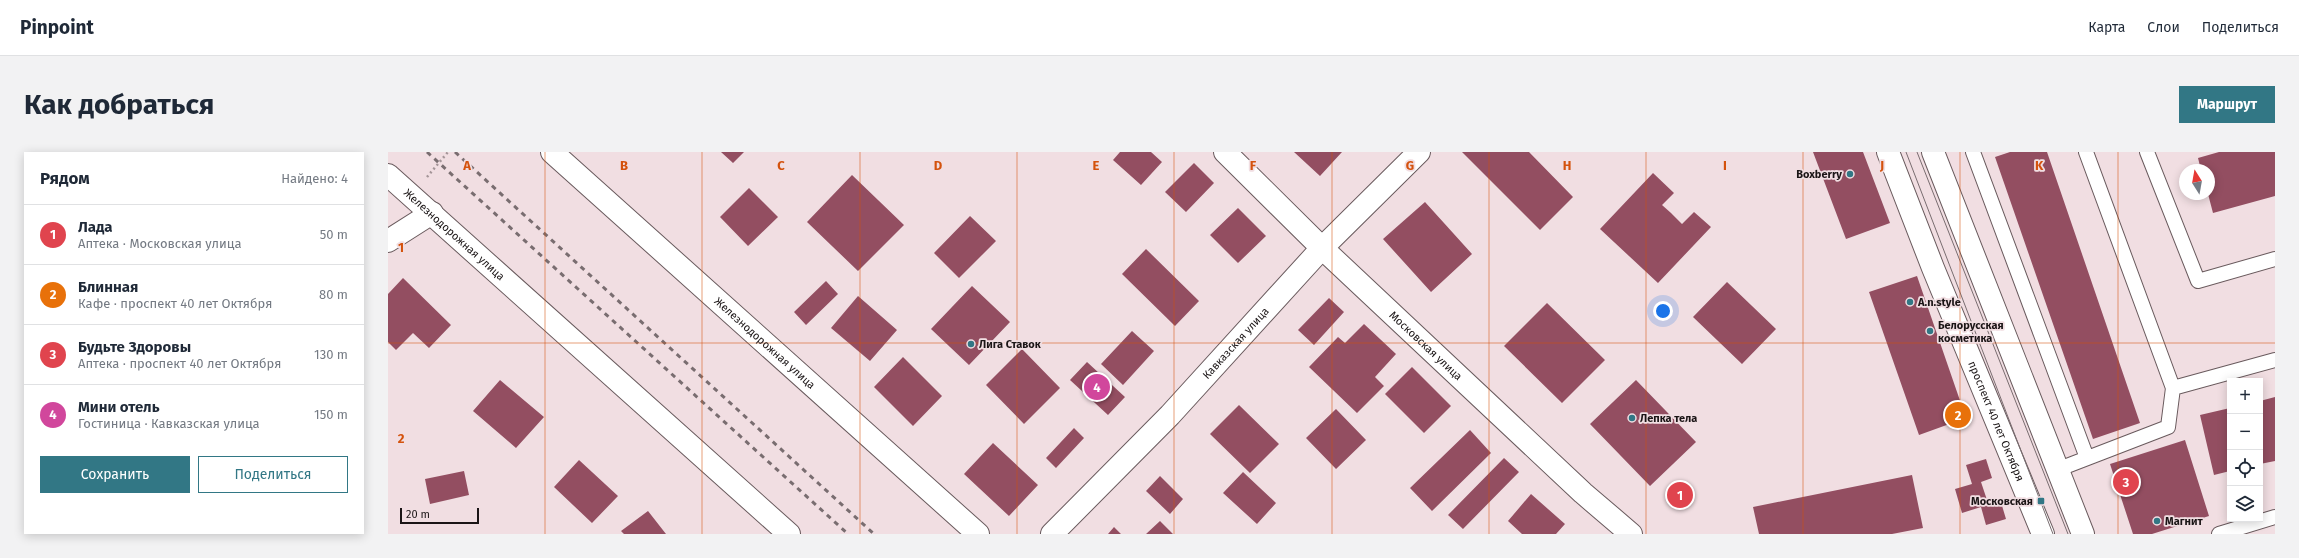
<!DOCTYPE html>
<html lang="ru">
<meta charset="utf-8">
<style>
:root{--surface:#fff;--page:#f2f2f3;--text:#1f2937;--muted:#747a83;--line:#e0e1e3;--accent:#327785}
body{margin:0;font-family:"Fira Sans",sans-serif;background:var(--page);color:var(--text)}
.controls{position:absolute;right:12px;bottom:12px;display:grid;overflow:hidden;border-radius:0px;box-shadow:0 2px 10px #0003}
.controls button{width:36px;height:36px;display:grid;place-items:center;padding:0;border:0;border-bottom:1px solid var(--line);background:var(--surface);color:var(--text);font:20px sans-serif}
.compass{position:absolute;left:1791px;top:12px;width:36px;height:36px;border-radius:50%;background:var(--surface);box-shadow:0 2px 10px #0003;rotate:349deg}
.scale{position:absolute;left:12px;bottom:10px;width:79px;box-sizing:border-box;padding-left:4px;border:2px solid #1b1516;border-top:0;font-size:11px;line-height:14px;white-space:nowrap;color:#1b1516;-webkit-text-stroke:3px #f1dee2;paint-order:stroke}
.you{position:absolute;left:1275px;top:159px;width:14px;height:14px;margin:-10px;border:3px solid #fff;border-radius:50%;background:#1a73e8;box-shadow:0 0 0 6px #1a73e833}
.badge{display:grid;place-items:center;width:26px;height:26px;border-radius:50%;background:var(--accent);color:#fff;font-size:13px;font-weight:700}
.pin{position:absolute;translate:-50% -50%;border:2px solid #fff;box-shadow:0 1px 4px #0006}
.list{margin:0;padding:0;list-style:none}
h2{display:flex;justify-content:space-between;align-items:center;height:52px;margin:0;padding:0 16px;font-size:17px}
h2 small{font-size:13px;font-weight:400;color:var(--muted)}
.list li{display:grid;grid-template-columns:26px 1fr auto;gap:12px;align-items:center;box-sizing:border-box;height:60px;padding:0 16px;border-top:1px solid var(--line)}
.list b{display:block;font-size:15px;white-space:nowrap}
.list p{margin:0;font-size:13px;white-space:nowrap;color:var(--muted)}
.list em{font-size:13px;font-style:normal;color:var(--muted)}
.actions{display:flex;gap:8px;padding:12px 16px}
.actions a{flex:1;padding:9px 0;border:1px solid var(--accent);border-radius:0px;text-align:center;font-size:14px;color:var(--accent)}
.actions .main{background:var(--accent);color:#fff}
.icon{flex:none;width:22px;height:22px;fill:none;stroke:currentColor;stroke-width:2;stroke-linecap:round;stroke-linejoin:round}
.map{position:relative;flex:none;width:1887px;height:382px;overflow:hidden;border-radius:0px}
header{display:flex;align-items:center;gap:24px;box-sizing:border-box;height:56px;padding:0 20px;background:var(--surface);border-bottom:1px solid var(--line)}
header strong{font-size:19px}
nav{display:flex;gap:22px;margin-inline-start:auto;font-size:14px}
.intro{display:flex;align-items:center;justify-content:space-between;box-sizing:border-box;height:96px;padding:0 24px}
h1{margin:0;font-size:28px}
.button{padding:10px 18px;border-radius:0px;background:var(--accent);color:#fff;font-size:14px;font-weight:700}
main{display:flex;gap:24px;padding:0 24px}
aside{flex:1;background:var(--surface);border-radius:0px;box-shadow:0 2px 10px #0003}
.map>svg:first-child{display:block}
.building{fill:#934e61}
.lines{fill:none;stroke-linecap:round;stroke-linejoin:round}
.lane-casing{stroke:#695a5d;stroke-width:16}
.street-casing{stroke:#695a5d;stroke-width:24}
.secondary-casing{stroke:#695a5d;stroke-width:24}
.path{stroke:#a49598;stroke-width:2.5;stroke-dasharray:2 3;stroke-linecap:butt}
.lane{stroke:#fff;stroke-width:14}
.street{stroke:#fff;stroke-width:22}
.secondary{stroke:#fff;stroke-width:22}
.tram{stroke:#796d70;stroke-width:1}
.rail{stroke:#796d70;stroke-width:3;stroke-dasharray:5 5;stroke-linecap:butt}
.grid{fill:none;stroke:#d4520d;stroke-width:1;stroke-opacity:0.55}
.poi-dot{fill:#327785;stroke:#f1dee2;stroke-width:1.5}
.labels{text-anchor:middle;stroke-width:3.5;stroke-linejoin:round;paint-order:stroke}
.poi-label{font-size:11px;font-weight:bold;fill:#1b1516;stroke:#f1dee2;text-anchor:start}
.street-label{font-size:11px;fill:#1b1516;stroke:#f1dee2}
.grid-label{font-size:13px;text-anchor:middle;font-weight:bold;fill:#d4520d;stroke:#f1dee2;stroke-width:3.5;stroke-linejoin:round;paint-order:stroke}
</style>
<header>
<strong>Pinpoint</strong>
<nav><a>Карта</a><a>Слои</a><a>Поделиться</a></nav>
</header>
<div class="intro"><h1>Как добраться</h1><a class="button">Маршрут</a></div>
<main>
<aside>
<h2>Рядом<small>Найдено: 4</small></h2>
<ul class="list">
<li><span class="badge" style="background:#e0444e">1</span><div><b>Лада</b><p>Аптека · Московская улица</p></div><em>50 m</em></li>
<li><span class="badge" style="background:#e8710a">2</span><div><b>Блинная</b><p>Кафе · проспект 40 лет Октября</p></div><em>80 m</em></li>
<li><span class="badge" style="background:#e0444e">3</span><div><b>Будьте Здоровы</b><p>Аптека · проспект 40 лет Октября</p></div><em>130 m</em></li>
<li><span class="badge" style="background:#d1479c">4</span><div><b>Мини отель</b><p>Гостиница · Кавказская улица</p></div><em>150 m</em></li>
</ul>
<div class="actions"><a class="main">Сохранить</a><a>Поделиться</a></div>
</aside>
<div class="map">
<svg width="1887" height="382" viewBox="0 0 1887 382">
<rect width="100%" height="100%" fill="#f1dee2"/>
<path class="building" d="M333,0H356L345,11Z
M732,0H763L774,10L753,33L725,8Z
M906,0H954L932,24Z
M1074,0H1141L1185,45L1152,78Z
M1425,0H1475L1502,71L1458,87Z
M1622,0H1659L1752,271L1705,287L1607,5Z
M1831,0H1887V44L1825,61L1820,42L1821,18H1813L1810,6Z
M806,11L826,31L798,60L777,40Z
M1265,21L1286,41L1274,53L1283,61L1294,72L1306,60L1323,75L1270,131L1212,77Z
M464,23L516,73L470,119L419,70Z
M361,36L390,65L360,94L332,65Z
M1037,50L1084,102L1043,140L995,87Z
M850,56L878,84L850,111L822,83Z
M582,64L608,89L571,126L546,101Z
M758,97L811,149L787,174L734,122Z
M1529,124L1578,266L1531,283L1481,140Z
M15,126L63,173L41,196L25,181L8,198L0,190V142Z
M438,129L450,142L418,173L406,160Z
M1339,130L1388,177L1354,212L1305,165Z
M584,134L622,170L581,213L543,177Z
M470,144L509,178L482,209L443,176Z
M941,146L956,160L926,193L910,178Z
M1159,151L1217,208L1174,251L1116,194Z
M976,172L1008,202L987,225L996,234L969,261L921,215L950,185L957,191Z
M744,179L766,199L735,233L713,212Z
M634,197L672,236L636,272L598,233Z
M515,205L554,244L525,274L486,235Z
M699,210L737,245L720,263L682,228Z
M1024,215L1063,254L1036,281L997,242Z
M112,228L156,265L128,296L85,259Z
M1248,228L1308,290L1262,334L1202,272Z
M1887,245V309L1872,312V249Z
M851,253L891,292L862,321L822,282Z
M1842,256V319L1826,323L1812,263Z
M948,257L978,288L948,317L918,286Z
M686,276L696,286L668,316L658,306Z
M1082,278L1103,301L1044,359L1022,336Z
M1797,288L1821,364L1764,382H1745L1722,312Z
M605,291L650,333L621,364L576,322Z
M1116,306L1131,320L1075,377L1060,363Z
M1598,307L1604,326L1593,330L1600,351L1612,347L1618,367L1598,373L1593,355L1574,361L1567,337L1584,332L1578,313Z
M191,308L230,344L204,371L166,335Z
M76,319L81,343L42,352L37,327Z
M855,320L888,351L869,372L835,341Z
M1524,323L1535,376L1504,382H1371L1365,355Z
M772,324L795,347L782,362L758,339Z
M1143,342L1177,372L1168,382H1134L1120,369Z
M260,359L278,382H236L233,379Z
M772,369L785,382H758Z
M726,375L733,382H720Z"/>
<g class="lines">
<g class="lane-casing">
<path id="lane" d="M1585,0L1699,306
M1698,0L1785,236
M1759,0L1810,129L1887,107
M1671,317L1780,275L1785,236L1887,208
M1831,382L1887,365"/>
</g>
<g class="street-casing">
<g id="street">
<path id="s1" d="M164,0L590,382"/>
<path id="s2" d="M0,23L401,382"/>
<path d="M0,89L44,61"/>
<path id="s3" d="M664,382L782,263L934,96"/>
</g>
</g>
<g class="secondary-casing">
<g id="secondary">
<path id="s4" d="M837,0L934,96L1195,341L1243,382"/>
<path id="s5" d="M1500,0L1545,116L1655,382"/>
<path d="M1545,0L1695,382"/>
<path d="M934,96L1031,0"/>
</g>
</g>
<path class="path" d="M39,25L60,0"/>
<use href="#lane" class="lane"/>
<use href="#street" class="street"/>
<use href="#secondary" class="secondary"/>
<path class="tram" d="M1518,0L1665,382
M1529,0L1680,382"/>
<path class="rail" d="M39,0L460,382
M67,0L486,382"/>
</g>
<path class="grid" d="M157,0V382M314,0V382M472,0V382M629,0V382M786,0V382M944,0V382M1101,0V382M1258,0V382M1415,0V382M1572,0V382M1730,0V382M0,191H1887"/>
<g class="poi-dot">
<circle cx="1462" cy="22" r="4"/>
<circle cx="1522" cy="150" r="4"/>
<circle cx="1542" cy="179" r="4"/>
<circle cx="583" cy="192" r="4"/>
<circle cx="1244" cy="266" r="4"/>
<rect x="1649" y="345" width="8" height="8" rx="2"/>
<circle cx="1769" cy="369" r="4"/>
</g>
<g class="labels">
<g class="poi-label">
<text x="1454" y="26" text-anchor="end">Boxberry</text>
<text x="1530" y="154">A.n.style</text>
<text x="1550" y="177">Белорусская<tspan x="1550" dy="13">косметика</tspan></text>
<text x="591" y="196">Лига Ставок</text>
<text x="1252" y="270">Лепка тела</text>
<text x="1645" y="353" text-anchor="end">Московская</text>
<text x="1777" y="373">Магнит</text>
</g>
<g class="street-label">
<text dy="4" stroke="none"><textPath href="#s2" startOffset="89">Железнодорожная улица</textPath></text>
<text dy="4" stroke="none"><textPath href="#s1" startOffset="286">Железнодорожная улица</textPath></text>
<text dy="4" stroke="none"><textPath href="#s3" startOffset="265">Кавказская улица</textPath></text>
<text dy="4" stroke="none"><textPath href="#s4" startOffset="279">Московская улица</textPath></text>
<text dy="4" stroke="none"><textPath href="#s5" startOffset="290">проспект 40 лет Октября</textPath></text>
</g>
</g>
<g class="grid-label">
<text x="79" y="18">A</text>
<text x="236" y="18">B</text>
<text x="393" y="18">C</text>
<text x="550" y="18">D</text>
<text x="708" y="18">E</text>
<text x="865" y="18">F</text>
<text x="1022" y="18">G</text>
<text x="1179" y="18">H</text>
<text x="1337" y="18">I</text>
<text x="1494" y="18">J</text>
<text x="1651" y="18">K</text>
<text x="13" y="100">1</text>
<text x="13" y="291">2</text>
</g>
</svg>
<div class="controls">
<button>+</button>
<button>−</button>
<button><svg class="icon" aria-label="locate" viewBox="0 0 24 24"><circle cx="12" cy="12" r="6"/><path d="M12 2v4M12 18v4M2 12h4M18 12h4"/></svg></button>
<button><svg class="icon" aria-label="layers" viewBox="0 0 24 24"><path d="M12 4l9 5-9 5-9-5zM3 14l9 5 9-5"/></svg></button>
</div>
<svg class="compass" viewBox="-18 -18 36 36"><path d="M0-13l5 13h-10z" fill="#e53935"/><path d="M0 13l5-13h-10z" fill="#747a83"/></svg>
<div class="scale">20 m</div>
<div class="you"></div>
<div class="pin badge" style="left:1292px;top:343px;background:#e0444e">1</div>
<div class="pin badge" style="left:1570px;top:263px;background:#e8710a">2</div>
<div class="pin badge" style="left:1738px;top:330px;background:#e0444e">3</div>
<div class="pin badge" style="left:709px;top:235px;background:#d1479c">4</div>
</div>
</main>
